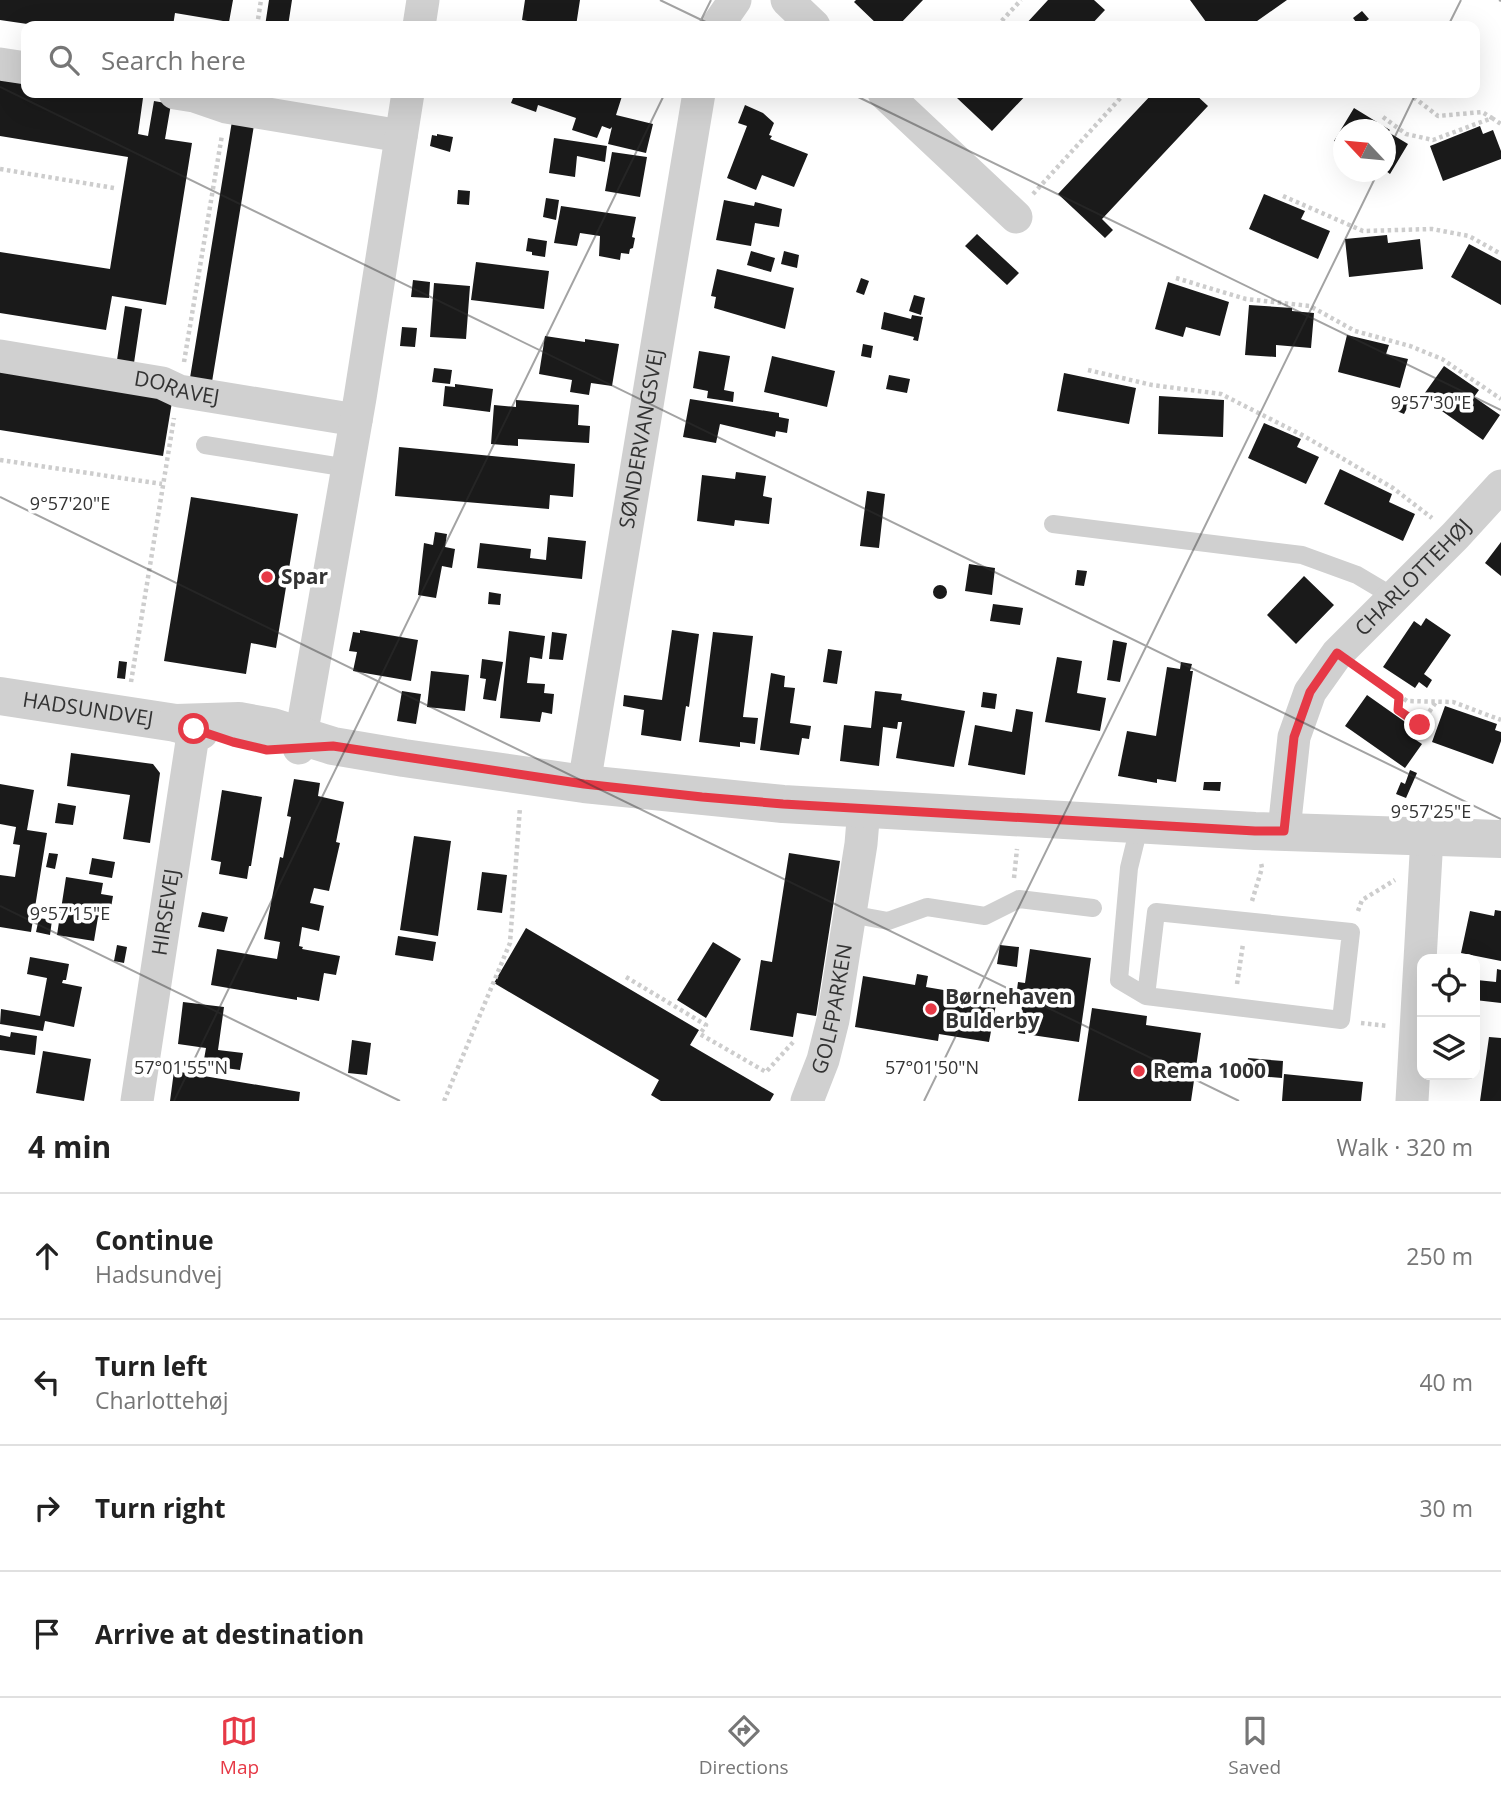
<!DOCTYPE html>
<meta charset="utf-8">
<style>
:root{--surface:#fff;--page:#f6f6f6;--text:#222;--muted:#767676;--line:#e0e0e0;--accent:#e63946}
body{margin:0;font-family:"Open Sans",sans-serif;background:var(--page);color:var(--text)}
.controls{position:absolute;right:21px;bottom:21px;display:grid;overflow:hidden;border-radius:14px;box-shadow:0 7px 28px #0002}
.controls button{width:63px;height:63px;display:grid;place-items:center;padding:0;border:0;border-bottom:2px solid var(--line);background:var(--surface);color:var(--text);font:35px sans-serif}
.compass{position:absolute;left:1333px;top:119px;width:63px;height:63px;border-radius:50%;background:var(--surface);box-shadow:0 7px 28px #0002;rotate:296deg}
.stop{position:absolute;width:21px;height:21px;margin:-16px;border:5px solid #e63946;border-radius:50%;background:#fff}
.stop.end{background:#e63946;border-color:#fff;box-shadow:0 2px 7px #0008}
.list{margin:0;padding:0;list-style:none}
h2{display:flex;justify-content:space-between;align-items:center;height:91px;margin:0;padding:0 28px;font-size:30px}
h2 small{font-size:23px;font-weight:400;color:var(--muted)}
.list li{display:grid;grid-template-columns:46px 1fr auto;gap:21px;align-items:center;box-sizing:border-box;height:126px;padding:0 28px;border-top:2px solid var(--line)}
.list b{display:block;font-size:26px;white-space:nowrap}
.list p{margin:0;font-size:23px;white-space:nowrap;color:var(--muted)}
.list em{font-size:23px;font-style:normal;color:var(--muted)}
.icon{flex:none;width:38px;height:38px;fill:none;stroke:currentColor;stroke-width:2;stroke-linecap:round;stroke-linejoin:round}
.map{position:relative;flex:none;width:1501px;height:1101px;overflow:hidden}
.search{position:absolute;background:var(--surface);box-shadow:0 7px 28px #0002;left:21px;right:21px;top:21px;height:77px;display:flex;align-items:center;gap:18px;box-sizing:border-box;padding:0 24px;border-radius:14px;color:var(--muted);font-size:26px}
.sheet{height:595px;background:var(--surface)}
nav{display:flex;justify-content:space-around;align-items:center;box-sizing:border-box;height:98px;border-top:2px solid var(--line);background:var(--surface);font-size:19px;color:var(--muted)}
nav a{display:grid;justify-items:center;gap:4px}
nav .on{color:var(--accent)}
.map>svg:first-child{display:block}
.building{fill:#1a1a1a}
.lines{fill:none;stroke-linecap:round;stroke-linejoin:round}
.path{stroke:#cdcdcd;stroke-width:4.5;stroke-dasharray:3.5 3.5;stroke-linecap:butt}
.service{stroke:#d0d0d0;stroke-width:18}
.minor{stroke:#d0d0d0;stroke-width:33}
.tertiary{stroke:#d0d0d0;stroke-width:38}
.route{stroke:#e63946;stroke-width:9}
.ticks{fill:none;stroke:#333;stroke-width:2;stroke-opacity:0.45}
.poi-dot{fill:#e63946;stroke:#fff;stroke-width:2.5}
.labels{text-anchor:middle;stroke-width:7;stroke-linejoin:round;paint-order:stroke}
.street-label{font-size:21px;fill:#333;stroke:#fff}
.poi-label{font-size:21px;font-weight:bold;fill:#333;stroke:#fff;text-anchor:start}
.ticks-label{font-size:18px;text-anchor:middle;fill:#333;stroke:#fff;stroke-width:7;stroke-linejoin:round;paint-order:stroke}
</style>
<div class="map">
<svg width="1501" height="1101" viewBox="0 0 1501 1101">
<rect width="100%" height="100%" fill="#fff"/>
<path class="building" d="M0,0H233L229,22L175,13L173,26H41L0,20Z
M269,0H292L288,26H265Z
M525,0H580L576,26H556L522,20Z
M856,0H923L898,26H879L854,2Z
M1048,0H1094L1105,10L1090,26H1024Z
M1190,0H1287L1250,26H1209Z
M1362,11L1369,19L1359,26L1353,18Z
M0,71L26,79V93H120L143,98L138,134L148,136L154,101L171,104L165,139L192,143L166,305L112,296L106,330L0,313V252L110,269L128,157L0,136Z
M515,93H623L616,115L653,124L646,153L608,144L612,127L610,129L602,126L597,138L572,130L576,118L538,105L536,112L511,103Z
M961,93H1028L992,131L957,98Z
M1153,93H1194L1208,106L1102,219L1113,230L1105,238L1058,194Z
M745,105L763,113L774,123L769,135L772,136L770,139L808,154L794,187L762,175L756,190L727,178L747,126L738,123Z
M1354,108L1390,130L1388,132L1408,144L1390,174L1386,171V130H1344V146L1334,141Z
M233,115L255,119L211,388L189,384Z
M1480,126L1483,134L1493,130L1501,151V159L1443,181L1430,146Z
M437,134L453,137L450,152L430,146L432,135L437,136Z
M554,138L607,146L605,162L577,156L575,177L549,173Z
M612,152L647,157L640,197L605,191Z
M458,190L470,191L469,205L457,204Z
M1264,194L1305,211L1301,219L1330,231L1318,259L1249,229Z
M546,198L559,200L556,220L543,217Z
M724,200L754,206L755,202L782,209L779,227L755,223L751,246L716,240Z
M561,206L636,217L632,237L635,238L633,248L630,249L629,254L621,253L620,260L599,256L600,236L580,233L577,246L554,243Z
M977,234L1019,273L1007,285L965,246Z
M1387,235L1388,243L1420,239L1423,269L1349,277L1345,239Z
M528,238L547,241L545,257L532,255V252L526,251Z
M1469,244L1501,261V305L1451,277Z
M751,251L775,258L771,272L747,265Z
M784,251L799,255L797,268L781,264Z
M476,262L549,271L544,309L471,300Z
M717,269L794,288L785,329L714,308L716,297L711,296Z
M861,278L869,281L864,295L856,292Z
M413,280L430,282L429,298L411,297Z
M1168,282L1229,302L1220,336L1186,327L1183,337L1155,329Z
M434,283L470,286L466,339L430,337Z
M914,295L925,298L921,315L909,311Z
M1249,305L1292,308V311L1314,313L1311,348L1276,345V357L1245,355Z
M125,306L142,309L134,363L117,360Z
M884,312L911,319L912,315L923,317L918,341L913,340L914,337L881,329Z
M402,327L417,328L415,347L400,346Z
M1347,335L1389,345L1386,354L1408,359L1400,388L1338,372Z
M545,336L585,342V339L619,344L612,386L591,383L589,395L570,392L572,380L539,374Z
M863,344L873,346L871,358L861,356Z
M699,351L730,356L724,390L734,392L733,402L707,398L708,391L693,388Z
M772,356L835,371L827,407L764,392Z
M1444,366L1479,390L1474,397L1500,415L1483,440L1422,397Z
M0,368L173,396L163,456L0,430Z
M434,368L452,370L450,384L432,382Z
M1064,373L1136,388L1129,424L1057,411Z
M889,375L910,379L907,393L886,389Z
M455,384L493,389L490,412L443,406L445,386L455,387Z
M1159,396L1224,400L1223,437L1158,434Z
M690,399L779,413V417L789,419L787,433L776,431L775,437L720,424L716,443L683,437Z
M1397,399L1409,404L1404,414L1392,409Z
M516,400L579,405L578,425L590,426L589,443L518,439V446L491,444L494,405L516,407Z
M1264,423L1301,439L1297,447L1319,457L1306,484L1248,458Z
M399,447L575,464L573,497L550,495L549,509L395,496Z
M1340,469L1392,494L1389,502L1415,514L1403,541L1324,504Z
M736,472L766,476L763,496L772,498L769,524L735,520L734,526L697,521L702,475L735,479Z
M867,491L885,494L879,548L860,546Z
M191,497L298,514L276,648L251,643L246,674L164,661Z
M435,532L447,534L445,547L455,549L452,568L442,566L436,598L418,595L424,543L433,545Z
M548,537L586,541L582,579L477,568L480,543L531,549L530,558L546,560Z
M1501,542V576L1485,563Z
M969,564L995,568L992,595L965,591Z
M1077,570L1087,571L1084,586L1075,585Z
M1304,576L1334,605L1296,644L1267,615Z
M933 592a7 7 0 1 1 14 0a7 7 0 1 1-14 0Z
M489,592L501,594L500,605L488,604Z
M993,604L1023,608L1020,625L990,621Z
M1426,618L1451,635L1424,674L1432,680L1427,688L1419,682L1415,688L1383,667L1414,621L1421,626Z
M360,630L418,640L411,681L353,671L357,652L349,651L353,632L360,633Z
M672,630L699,634L689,707L686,706L681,741L641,735L644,710L623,706L624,695L662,700Z
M509,631L545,636L542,659L530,657L527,683L545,684L544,693L554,694L552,714L542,712L540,722L500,718Z
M552,632L567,634L563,660L549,659Z
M713,632L753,636L743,717L758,718L755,744L740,742V747L699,742Z
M1113,640L1127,643L1120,682L1107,680Z
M828,649L842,651L837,684L823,682Z
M1057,657L1082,661L1077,693L1106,698L1100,731L1045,722Z
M482,659L503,662L496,701L483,699L486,679L480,678Z
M119,661L127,662L125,679L117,678Z
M1181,662L1192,664L1190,671H1193L1176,782L1157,779V783L1118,776L1127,731L1156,736L1167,667L1180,669Z
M431,671L469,675L465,711L427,707Z
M771,673L785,676L784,687L795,688L790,723L811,726L809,739L802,738L799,755L760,750Z
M402,691L421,694L416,724L397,721Z
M875,691L902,694L901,700L965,711L954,767L896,758L902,722H898L897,729L883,727L879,766L840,761L844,725L871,728Z
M983,692L997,694L995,709L981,707Z
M1367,695L1418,731L1413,738L1422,744L1405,768L1345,726Z
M1445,706L1497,724L1495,730L1501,732V741L1493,764L1432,742Z
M1016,709L1033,712L1025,775L968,765L975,725L1012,732Z
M71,753L153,764L160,773L150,843L123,839L130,795L67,786Z
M1410,770L1417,773L1406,798L1396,794L1401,782L1405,784Z
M294,779L320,783L318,796L344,802L336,842L340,843L329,891L314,888L310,903L324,906L319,931L302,927L299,946L303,947L302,949L340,956L336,975L324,973L319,1001L297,997V1000L211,985L217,949L277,959L280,942L264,939L280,857L283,858L291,817L287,816Z
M1204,782H1221L1220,791L1203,790Z
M0,784L34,790L27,830L47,833L31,932L0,927V875L15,877L20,845L13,844L16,827L0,824Z
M222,790L262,797L251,866H249L247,879L219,874L221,862L211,860Z
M58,803L76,806L73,825L55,823Z
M414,836L451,841L438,936L400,930Z
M49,853L58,854L55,869L46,867Z
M789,853L840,861L816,1016L797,1013L793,1037L750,1030L761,960L772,962Z
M92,858L115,862L112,878L89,874Z
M482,872L507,875L502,913L477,910Z
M66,877L103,883L101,894L113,896L109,919L98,917L94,941L57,935Z
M1495,910L1501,911V961L1461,953L1470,911L1494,916Z
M202,912L228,917L224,932L198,927Z
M39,918L52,920L50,935L36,932Z
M526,928L699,1030L690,1045L774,1094L770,1101H661L651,1095L659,1080L494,983Z
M398,936L436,942L433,961L395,955Z
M713,942L741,959L706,1018L677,1000Z
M117,945L127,947L124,963L114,961Z
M1000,945L1019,947L1017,967L997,964Z
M1030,949L1091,958L1079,1042L1018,1033L1023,999L1016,997L1018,982L1025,983Z
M30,957L69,964L66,980H63L62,983L82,987L74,1027L45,1021L43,1031L0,1024L1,1009L40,1016L47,978L27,974Z
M1497,969L1501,970V1003L1475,1000L1477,980L1496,982Z
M917,974L928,976L926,987L997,999L989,1042L939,1034L938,1041L855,1027L863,976L915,985Z
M183,1002L224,1007L218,1050L243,1053L240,1070L203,1065L206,1048L178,1044Z
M1092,1008L1147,1016L1146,1025L1201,1033L1191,1101H1078Z
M11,1032L37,1036L35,1055L0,1050V1035L10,1037Z
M1489,1037L1501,1038V1101H1480Z
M352,1040L371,1043L367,1075L348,1073Z
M43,1051L91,1059L84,1101L36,1093Z
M1248,1058L1283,1061L1282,1078L1246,1075Z
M174,1071L300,1092L299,1101H170Z
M1284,1074L1363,1082L1361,1101H1282Z"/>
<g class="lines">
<path class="path" d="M257,26L261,0
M997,26L1021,0
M1408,93L1438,116L1482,112L1492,118
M1383,117L1406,134L1433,140L1492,118L1501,124
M0,169L114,188
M1033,194L1125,93
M1283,196L1363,231L1432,229L1469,236L1501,254
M1176,278L1246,299L1310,306L1355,331L1410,346L1442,359L1501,399
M184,362L222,135
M1088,370L1152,385L1221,394L1304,436L1393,488L1432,518
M0,460L162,484
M1363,672L1407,701L1453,702L1501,720
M131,682L174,418
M1399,697L1398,710L1420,725L1436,702
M1014,878L1017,849
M1252,901L1262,868L1261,863
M1358,911L1362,900L1395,880
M626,977L706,1025L700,1034L766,1072L795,1040
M1237,984L1243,944
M1361,1023L1388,1026
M444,1101L510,943L520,807"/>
<path class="service" d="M205,445L348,468
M1053,524L1302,555L1357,575L1394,597
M1140,823L1129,868L1119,980L1146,996L1341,1020L1351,932L1156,912L1146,996
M850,914L888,921L927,907L985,916L1019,899L1093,908"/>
<g class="minor">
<path d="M787,0L814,26"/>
<path d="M419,26L423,0"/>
<path d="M717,26L735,0"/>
<path d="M0,64L26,68"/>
<path d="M175,93L194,96L226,107L401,136"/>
<path d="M884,93L1016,217"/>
<path id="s1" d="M0,356L162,383L179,391L356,420"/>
<path d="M299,748L360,398L408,93"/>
<path id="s2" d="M584,784L699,93"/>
<path id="s3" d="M1284,830L1294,737L1310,692L1337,654L1455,536L1501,486"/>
<path id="s4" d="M137,1101L195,722"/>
<path id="s5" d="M807,1101L823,1060L833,1020L861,844L864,808"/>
<path d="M1412,1101L1427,837"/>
</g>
<g class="tertiary">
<path id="s6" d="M0,696L176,723L200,731"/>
<path d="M176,723L239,721L272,727L333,746L404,758L584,784L783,804L1255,831L1501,839"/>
</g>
</g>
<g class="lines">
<path class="route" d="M194,729L233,742L267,750L333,746L584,784L702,797L783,804L1255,831H1284L1294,737L1310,692L1337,653L1399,697L1398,710L1420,725"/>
</g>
<path class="ticks" d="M660,0L714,26M1499,0L1501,1M698,26L711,0M1448,26L1461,0M0,87L1501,819M850,93L1501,410M1386,155L1416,93M0,497L1239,1101M0,906L400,1101M174,1101L665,93M924,1101L1378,172"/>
<g class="poi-dot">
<circle cx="267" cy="577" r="7"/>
<circle cx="931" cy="1009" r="7"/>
<circle cx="1139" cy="1071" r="7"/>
</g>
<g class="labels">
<g class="street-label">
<text dy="7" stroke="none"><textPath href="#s1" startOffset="180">DORAVEJ</textPath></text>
<text dy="7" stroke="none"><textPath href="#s2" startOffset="350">SØNDERVANGSVEJ</textPath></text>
<text dy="7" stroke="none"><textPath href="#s3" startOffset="296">CHARLOTTEHØJ</textPath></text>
<text dy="7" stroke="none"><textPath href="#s6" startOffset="89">HADSUNDVEJ</textPath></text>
<text dy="7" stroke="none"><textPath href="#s4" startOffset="191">HIRSEVEJ</textPath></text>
<text dy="7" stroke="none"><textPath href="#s5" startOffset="96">GOLFPARKEN</textPath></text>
</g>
<g class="poi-label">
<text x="281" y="584">Spar</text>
<text x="945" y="1004">Børnehaven<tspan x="945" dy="24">Bulderby</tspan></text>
<text x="1153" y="1078">Rema 1000</text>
</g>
</g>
<g class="ticks-label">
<text x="1431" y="409">9°57'30"E</text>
<text x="70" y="510">9°57'20"E</text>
<text x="1431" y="818">9°57'25"E</text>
<text x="70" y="920">9°57'15"E</text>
<text x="181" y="1074">57°01'55"N</text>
<text x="932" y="1074">57°01'50"N</text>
</g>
</svg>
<div class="controls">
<button><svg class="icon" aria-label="locate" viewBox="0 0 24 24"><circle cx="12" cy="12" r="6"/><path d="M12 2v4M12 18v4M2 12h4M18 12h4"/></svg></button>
<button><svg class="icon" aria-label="layers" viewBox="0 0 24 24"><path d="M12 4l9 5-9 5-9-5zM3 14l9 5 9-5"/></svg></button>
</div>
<svg class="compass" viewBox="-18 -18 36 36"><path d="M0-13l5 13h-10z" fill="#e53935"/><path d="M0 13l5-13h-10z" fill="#767676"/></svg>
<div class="stop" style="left:194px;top:729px"></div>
<div class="stop end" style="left:1420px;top:725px"></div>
<div class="search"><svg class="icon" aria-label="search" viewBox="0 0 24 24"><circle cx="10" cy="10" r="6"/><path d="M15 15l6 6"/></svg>Search here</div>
</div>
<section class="sheet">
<h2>4 min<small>Walk · 320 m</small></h2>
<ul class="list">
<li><svg class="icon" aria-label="ahead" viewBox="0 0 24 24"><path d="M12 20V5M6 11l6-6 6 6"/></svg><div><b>Continue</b><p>Hadsundvej</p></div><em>250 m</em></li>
<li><svg class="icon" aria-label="left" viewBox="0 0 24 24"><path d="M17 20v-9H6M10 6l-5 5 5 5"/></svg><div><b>Turn left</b><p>Charlottehøj</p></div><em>40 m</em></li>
<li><svg class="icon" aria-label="right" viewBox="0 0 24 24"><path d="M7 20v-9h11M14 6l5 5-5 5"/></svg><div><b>Turn right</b></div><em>30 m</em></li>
<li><svg class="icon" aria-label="arrive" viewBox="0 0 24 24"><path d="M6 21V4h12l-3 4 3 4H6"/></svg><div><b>Arrive at destination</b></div></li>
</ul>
</section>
<nav>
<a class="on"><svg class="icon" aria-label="map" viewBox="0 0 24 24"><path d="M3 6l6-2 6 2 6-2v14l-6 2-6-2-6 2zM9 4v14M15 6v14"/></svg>Map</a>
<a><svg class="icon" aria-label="directions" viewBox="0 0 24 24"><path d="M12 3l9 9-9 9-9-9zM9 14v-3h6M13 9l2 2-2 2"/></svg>Directions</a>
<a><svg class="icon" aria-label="saved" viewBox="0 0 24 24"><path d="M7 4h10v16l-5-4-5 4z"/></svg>Saved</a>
</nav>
